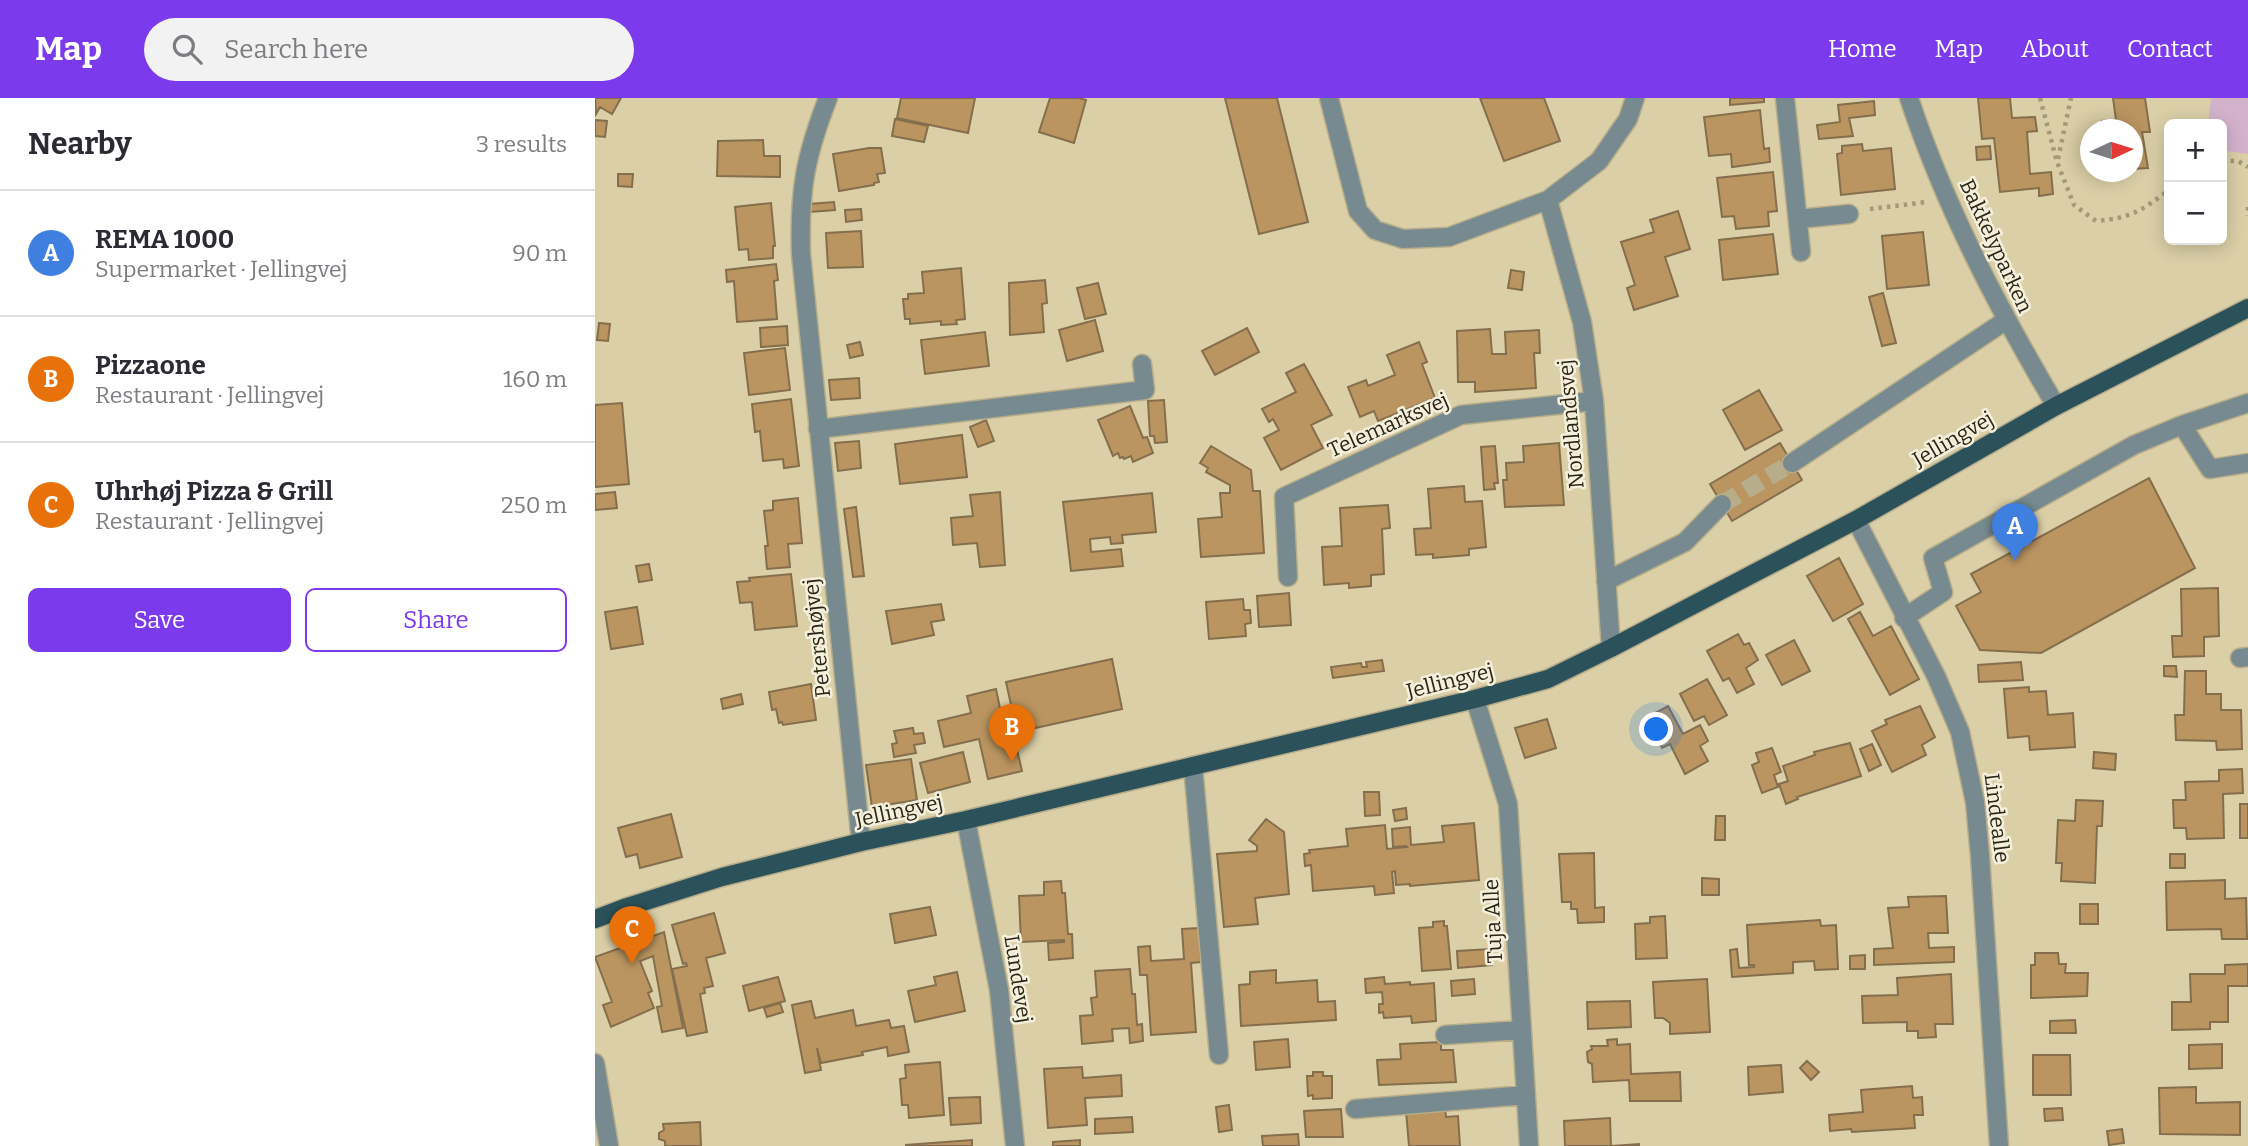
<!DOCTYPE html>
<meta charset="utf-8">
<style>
:root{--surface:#fff;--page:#f2f2f3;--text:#2b2b33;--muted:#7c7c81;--line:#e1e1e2;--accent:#7c3aed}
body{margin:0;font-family:Bitter,serif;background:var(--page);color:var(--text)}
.controls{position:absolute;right:21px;top:21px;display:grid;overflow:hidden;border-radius:10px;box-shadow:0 4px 18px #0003}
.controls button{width:63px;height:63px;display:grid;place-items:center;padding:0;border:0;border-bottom:2px solid var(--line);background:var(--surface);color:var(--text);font:35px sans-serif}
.compass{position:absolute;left:1485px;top:21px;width:63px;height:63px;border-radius:50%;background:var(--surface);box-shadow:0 4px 18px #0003;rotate:86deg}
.you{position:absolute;left:1062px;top:632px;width:24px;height:24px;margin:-18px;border:5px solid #fff;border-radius:50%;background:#1a73e8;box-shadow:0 0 0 10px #1a73e833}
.badge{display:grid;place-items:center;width:46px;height:46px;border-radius:50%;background:var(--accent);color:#fff;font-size:23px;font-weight:700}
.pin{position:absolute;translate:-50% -58px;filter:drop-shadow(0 2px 4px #0008)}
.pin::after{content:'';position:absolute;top:37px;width:24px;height:21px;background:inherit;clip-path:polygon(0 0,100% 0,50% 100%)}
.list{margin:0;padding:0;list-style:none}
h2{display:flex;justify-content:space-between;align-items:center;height:91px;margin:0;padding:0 28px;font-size:30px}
h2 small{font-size:23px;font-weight:400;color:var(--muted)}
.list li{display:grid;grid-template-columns:46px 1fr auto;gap:21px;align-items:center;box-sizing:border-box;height:126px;padding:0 28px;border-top:2px solid var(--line)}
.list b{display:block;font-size:26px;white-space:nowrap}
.list p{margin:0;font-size:23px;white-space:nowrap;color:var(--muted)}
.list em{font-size:23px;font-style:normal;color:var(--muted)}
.actions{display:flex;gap:14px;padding:21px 28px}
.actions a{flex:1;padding:16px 0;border:2px solid var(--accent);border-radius:10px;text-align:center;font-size:24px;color:var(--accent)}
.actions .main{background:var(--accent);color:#fff}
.icon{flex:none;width:38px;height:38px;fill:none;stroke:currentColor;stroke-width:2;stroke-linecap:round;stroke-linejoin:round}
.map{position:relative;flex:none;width:1653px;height:1048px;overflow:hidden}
header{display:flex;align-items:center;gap:42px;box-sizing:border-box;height:98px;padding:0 35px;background:var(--accent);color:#fff}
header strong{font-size:33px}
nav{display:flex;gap:38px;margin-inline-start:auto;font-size:24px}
.search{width:490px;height:63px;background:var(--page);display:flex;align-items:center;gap:18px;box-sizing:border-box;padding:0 24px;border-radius:38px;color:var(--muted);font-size:26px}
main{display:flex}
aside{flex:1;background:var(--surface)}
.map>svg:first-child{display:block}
.green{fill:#d4b2cc}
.building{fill:#ba9560;stroke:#856e4e;stroke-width:2}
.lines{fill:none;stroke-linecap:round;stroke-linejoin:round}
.minor-tunnel{stroke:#b7ad8a;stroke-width:18;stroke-dasharray:18 9;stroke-linecap:butt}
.minor-casing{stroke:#b7ad8a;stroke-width:21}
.major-casing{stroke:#b7ad8a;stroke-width:21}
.path{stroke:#a29979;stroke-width:4.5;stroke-dasharray:3.5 5;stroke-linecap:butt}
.minor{stroke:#768a8f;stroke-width:18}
.major{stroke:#2b525b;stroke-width:18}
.labels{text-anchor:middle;stroke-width:5;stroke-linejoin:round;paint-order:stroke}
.street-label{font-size:21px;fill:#2a2616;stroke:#f5f0dc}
</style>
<header>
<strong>Map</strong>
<div class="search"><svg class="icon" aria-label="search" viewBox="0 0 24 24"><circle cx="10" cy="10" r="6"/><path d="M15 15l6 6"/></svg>Search here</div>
<nav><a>Home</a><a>Map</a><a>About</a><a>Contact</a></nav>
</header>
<main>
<aside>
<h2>Nearby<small>3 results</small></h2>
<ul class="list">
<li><span class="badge" style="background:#3f7fe0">A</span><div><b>REMA 1000</b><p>Supermarket · Jellingvej</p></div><em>90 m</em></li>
<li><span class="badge" style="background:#e8710a">B</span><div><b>Pizzaone</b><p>Restaurant · Jellingvej</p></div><em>160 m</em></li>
<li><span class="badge" style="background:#e8710a">C</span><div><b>Uhrhøj Pizza &amp; Grill</b><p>Restaurant · Jellingvej</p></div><em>250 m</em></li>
</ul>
<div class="actions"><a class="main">Save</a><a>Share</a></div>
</aside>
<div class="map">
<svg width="1653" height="1048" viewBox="0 0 1653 1048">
<rect width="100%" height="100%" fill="#dacfa7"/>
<path class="green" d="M1616,0H1653V56L1631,53L1627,55V26H1613Z"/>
<path class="building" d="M0,0H26L17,16L5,9L1,16Z
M306,0H380L373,35L302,20Z
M455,0H484L491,2L479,45L444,34Z
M630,0H682L713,124L664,136Z
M885,0H949L965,43L909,63Z
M1135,0H1169V4L1135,7Z
M1383,0H1415L1417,20L1440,19L1442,33L1432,34L1435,76L1456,74L1458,96L1444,98V90L1405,94L1399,40L1387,41Z
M1518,0H1550L1555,34H1547L1553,70L1538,71V32H1507V23L1521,22Z
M1279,3L1280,17L1254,20L1258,38L1224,41L1222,27L1245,24L1243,7Z
M1165,12L1169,51L1174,50L1175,64L1137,69L1136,56L1114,58L1109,19Z
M300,21L333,28L329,44L297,38Z
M0,22L12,23L10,39L0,38Z
M168,42L169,58H185V79L122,78L123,43Z
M1267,46L1268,53L1296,50L1300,91L1246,97L1242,56L1247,55V48Z
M1395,48L1396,61L1382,62L1381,49Z
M274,50H286L290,75L282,76L284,84L279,85V87L244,93L238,56Z
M1178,74L1182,113L1173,114L1174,128L1141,131L1139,118L1127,119L1122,80Z
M23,76H38L37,89L23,88Z
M239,104L240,112L215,114L214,106Z
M176,105L180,148H178V160L154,162L153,151L144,152L140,109Z
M266,111L267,122L251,124L250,112Z
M1083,113L1095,151L1070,159L1083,198L1039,212L1032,190L1040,187L1026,144L1059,134L1055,122Z
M266,133L268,169L233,170L231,135Z
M1328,134L1334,187L1292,191L1287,138Z
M1178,136L1183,176L1128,182L1124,142Z
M181,166L183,182L179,183L182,221L142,224L139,183L132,184L131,172Z
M366,170L370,221L361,222L362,226L346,227V223L315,226V221H310L308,201H313V196L329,195L327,174Z
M916,172L929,174L927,192L913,190Z
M450,182L452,205L447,206L449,234L415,237L414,185Z
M503,185L511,216L490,221L482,190Z
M1288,195L1301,245L1287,248L1274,199Z
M500,222L508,253L472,263L464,232Z
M4,225L15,226L13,243L2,242Z
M192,228L193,247L166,249L165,230Z
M652,230L664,254L620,277L607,253Z
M895,231L897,256H911L910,234L944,232L945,255H939L941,290L880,294V284H863L862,233Z
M390,234L394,268L330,276L326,242Z
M265,244L268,257L255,260L252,247Z
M824,244L832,264L827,266L840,300L783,323L779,313L765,319L753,289L771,282L773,288L800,277L792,257Z
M190,250L195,292L154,297L149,255Z
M709,266L737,317L716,327L728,350L686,372L669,340L684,332L678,321L674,324L667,311L701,294L691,275Z
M264,280L265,300L236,302L234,282Z
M1164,292L1187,332L1150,352L1128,312Z
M196,301L204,368L189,370L188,361L168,363L165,333L160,334L157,306Z
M569,302L572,344L560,345L559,338H555L553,303Z
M27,305L34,386L0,389V307Z
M535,308L548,340L552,339L558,355L538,364L536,358L529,361L528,359L525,360L523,355L518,358L503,322Z
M391,322L399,343L383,349L375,329Z
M367,337L372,379L305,386L300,346Z
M264,343L266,370L243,373L240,345Z
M964,345L969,407L910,409L908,382H912L911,365L929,364L928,348Z
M1185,345L1207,382L1137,423L1115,386Z
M616,348L656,372L658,393H665L669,455L606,459L603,421L627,419L625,395H635V387L611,374L613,370L605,365Z
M900,348L903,385H899L900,391L889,392L886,349Z
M1554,380L1600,470L1446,555L1385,552L1361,508L1386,494L1376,476Z
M869,388L870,404L887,403L891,449L874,451V457L838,460V456L821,457L819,431L836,430L833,391Z
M20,394L22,410L0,412V396Z
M405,394L410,467L385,469L382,445L358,447L356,420L378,418L375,397Z
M557,395L561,434L527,437L528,445L516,446L515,439L495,441L496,454L526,451L528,468L476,473L468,404Z
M203,400L207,445L193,446L195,469L172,471L170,448H173L169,413L178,412V403Z
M793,407L795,430L787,431L789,476L776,477V488L754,490V485L729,487L727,449L747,448L745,410Z
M261,409L269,478L258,479L249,411Z
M1244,460L1268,506L1238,523L1212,478Z
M54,466L57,482L44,484L41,468Z
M196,476L202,528L160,532L157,504L145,505L142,484L155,483L154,480Z
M1623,490L1624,538L1609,539V558L1578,559L1577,538H1587L1586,491Z
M694,495L696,527L664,529L662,498Z
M648,501L649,512H655L656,525L650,526L651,538L614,541L611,504Z
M346,506L349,522L336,524L339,537L297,546L291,513Z
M42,509L48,546L16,551L10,514Z
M1265,514L1278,538L1296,528L1324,581L1295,597L1253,521Z
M1143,536L1149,547L1154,545L1163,562L1151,570L1159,586L1142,595L1134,580L1128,583L1112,553Z
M1199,542L1215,573L1187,587L1171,557Z
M517,561L527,611L422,634L411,584Z
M787,562L789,573L738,580L736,569L766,565L767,569H772L771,564Z
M1426,564L1428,582L1384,584L1383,567Z
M1569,568H1581L1582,579L1569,578Z
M1590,573H1611V596H1626V612H1646L1647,651L1622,652L1621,643L1581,642L1580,617H1589Z
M1112,581L1132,617L1114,627L1109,618L1099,623L1085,596Z
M216,586L221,622L188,627L187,624L184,625L181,611L177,612L174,594Z
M1434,589V594L1451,593L1453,617L1478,615L1480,649L1435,652L1434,638L1413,640L1409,591Z
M401,591L407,620L414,618L427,673L393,681L384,641L349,649L343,623L376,615L372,598Z
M146,596L148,606L128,611L126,601Z
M1073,608L1088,636L1105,627L1113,643L1105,648L1113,663L1090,676L1075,646L1067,650L1051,620Z
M1325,608L1340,639L1327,647L1331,657L1297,674L1277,633L1292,626L1290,622Z
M952,621L961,650L930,660L920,630Z
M318,630L319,636L328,635L330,645L319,647L321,655L299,659L297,646L302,645L299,633Z
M1255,645L1266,678L1202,699L1203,701L1191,706L1184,686L1193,683L1188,668L1220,657L1219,654Z
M1277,646L1286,667L1274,673L1265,651Z
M1177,650L1186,674L1179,677L1183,689L1167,695L1157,667L1164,664L1161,655Z
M368,654L375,684L333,695L325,665Z
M1499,654L1521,656L1520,672L1498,670Z
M316,661L322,702L277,709L271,667Z
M1647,671L1648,695L1628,696L1629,740L1592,741L1591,730H1579L1578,702H1591L1590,684L1624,683V672Z
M769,694H784L785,717L770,718Z
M1481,702L1508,703L1507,728H1502L1500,785L1466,783L1467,765H1461L1463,722L1480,723Z
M1645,706H1653V740H1645Z
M811,710L812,721L800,723L798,712Z
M76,716L87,759L45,770L42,756L31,759L23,730Z
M1121,718H1130V742H1120Z
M671,721L689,734L694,796L660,800L663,826L629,829L622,756L662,753V748L654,742Z
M879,725L884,782L815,788V786L801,787L800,773L797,774L799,795L780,797L779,788L718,793L716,767L710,768L709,756L715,755L714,752L753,748L751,731L790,727L792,751L812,749L811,748L798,749L797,731L815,729L816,747L849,744L847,728Z
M999,755L1000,810L1009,809V824L983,825L982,811H976V804H967L964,756Z
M1575,756H1590V770H1575Z
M1107,780L1124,781V797H1107Z
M1630,782V801L1651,800L1652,841H1627L1626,831L1572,832L1571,784Z
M466,783L467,795H470L473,836H477L478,860L454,862L453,845L469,844V842L426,844L424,798L449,797V784Z
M1351,798L1353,835H1333L1334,850L1359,849V864L1279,867V851L1298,850L1293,810L1314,809L1313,799Z
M1485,806H1503V826H1485Z
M335,809L341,837L300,845L295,816Z
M119,815L130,855L111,860L118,888L109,890L110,895L105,896L112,934L92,938L77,871L92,868L91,865L88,866L77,827Z
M1070,818L1072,860L1041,861L1040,826L1055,825V819Z
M1225,822L1226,828L1241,827L1243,871L1220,872L1219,863L1198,864V875L1137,879L1135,852L1142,851L1144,870L1159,869V867H1154L1152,827Z
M849,823V828H852L856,871L827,873L824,830L838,829V824Z
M604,830L606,864L596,865L601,934L556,937L552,877H545L543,849L555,848L556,863L589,861L587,831Z
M69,834L88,930L67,934L62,909L67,908L58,858L45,863L57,893L53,895L59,910L16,929L8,907L17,904L0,859Z
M896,851L897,867L863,870L862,853Z
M1440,855H1463L1464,866H1471L1470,875H1493L1492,898L1436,900V867H1440Z
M1270,857V871H1255V858Z
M1653,866V888H1633V924H1615V931L1577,932V904H1596L1595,876H1630V867Z
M535,871L537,896H540L542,927L547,926L548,943L535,945L534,930L517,931L518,943L487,946L485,918L498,917L496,900L502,899L500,873Z
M681,872V885L722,882L723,904L740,903L741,922L646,928L644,887L655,886V874Z
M362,874L370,913L320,924L313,893L341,887L339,879Z
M1356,876L1358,926H1340L1341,939L1323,940V933H1312V924L1268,925L1267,898L1303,897L1302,880Z
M183,879L190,903L154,913L148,888Z
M789,879L790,886L815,884V887L839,885L841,923L817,925L816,918L789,920L788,914L784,915V906H788L787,894L771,895L770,881Z
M879,881L880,896L857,898L856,883Z
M1112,881L1115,934L1075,936V925L1068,920H1060L1058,884Z
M216,903L220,920L258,912L261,928L294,922L296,930L309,928L314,954L293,958L292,949L267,954L268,957L226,965L222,950L226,972L210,975L197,907Z
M1035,903L1036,929L993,931L992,904Z
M185,905L188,914L172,919L169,910Z
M1480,922L1481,935H1455V923Z
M693,941L695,969L661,972L659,944Z
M1022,941V947L1035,946L1036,976L1085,974L1086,1003H1035L1034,982L998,984L997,966L993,964L992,954L997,951L996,948H1013L1012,942Z
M846,944V952H858L861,984L784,987L782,962L806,961L805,946Z
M1627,946V970L1594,971V947Z
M1438,957H1475L1476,997H1438Z
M1212,963L1224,974L1216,982L1205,970Z
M345,964L349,1017L314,1020L313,1007H307L305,981L311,980L310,967Z
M1186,967L1188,994L1154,997L1153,969Z
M487,969L488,980L526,977L527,998L490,1000L492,1027L453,1030L449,971Z
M718,974H728V978H737V1000L718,1001V997L713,998L712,978H718Z
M1317,988L1318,1000L1327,999L1328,1017H1319L1320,1030L1257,1034L1256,1031L1235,1033L1234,1017L1268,1014L1266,992Z
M1601,989V1005L1645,1004V1037L1565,1036L1564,990Z
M385,999L386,1025L356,1027L354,1000Z
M634,1007L637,1032L624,1034L621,1009Z
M850,1010L851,1019L863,1018L865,1048H814L811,1013Z
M1467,1010L1468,1022L1450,1023L1449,1011Z
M746,1011L748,1039H711L709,1013Z
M537,1019L538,1034L500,1036V1021Z
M1015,1020L1016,1048L1044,1046V1048H970L969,1023Z
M105,1024L106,1048H70V1043L64,1041V1035L69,1032L68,1026Z
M1527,1031L1529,1045L1514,1047L1512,1033Z
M703,1036L704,1048H668L667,1038Z
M377,1042V1048H311V1047Z
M485,1042V1048H458V1044Z"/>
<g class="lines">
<path class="minor-tunnel" d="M1127,406L1197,365"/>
<g class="minor-casing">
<path id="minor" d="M233,0C210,59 204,93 206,156L266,744
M734,0L763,113L780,132L808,141L854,139L953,102L1004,63L1033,21L1040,0
M1190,0L1206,154
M1314,0C1350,109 1403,210 1461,308
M953,102L987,224L999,303L1016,550
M1203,121L1254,116
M1587,327L1615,371L1653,365
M223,331L550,292L547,266
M1197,365L1410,223
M1261,422L1341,578L1365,634L1380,704L1385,758L1404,1048
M693,479L689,399L866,317L999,303
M1011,483L1090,444L1127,406
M1309,520L1348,494L1338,460L1539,347L1587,327L1653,305
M1645,560L1653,559
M880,601L913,706L934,1048
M598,668L624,957
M371,722L404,892L420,1048
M850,937L927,932
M0,965L14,1048
M760,1011L931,997"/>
</g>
<g class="major-casing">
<path id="major" d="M0,821L32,809L127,779L266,744L371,722L598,668L880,601L953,581L1016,550L1261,422L1461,308L1653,210"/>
</g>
<path class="path" d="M1445,0L1462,64L1479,107L1501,123C1536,120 1546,113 1574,92
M1463,61L1476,0
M1627,63H1643L1653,69
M1653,109V118
M1275,111L1332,104"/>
<use href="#minor" class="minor"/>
<use href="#major" class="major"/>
</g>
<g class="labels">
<g class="street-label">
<text transform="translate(1401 148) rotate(65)" y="7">Bakkelyparken</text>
<text transform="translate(976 326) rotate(-95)" y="7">Nordlandsvej</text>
<text transform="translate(793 327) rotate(-24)" y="7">Telemarksvej</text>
<text transform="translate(1358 341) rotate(-30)" y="7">Jellingvej</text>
<text transform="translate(222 540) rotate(-96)" y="7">Petershøjvej</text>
<text transform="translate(855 583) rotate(-14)" y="7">Jellingvej</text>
<text transform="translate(304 713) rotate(-12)" y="7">Jellingvej</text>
<text transform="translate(1402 720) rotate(83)" y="7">Lindealle</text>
<text transform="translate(898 823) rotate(-93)" y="7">Tuja Alle</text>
<text transform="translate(423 881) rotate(81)" y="7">Lundevej</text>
</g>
</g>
</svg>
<div class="controls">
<button>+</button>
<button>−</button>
</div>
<svg class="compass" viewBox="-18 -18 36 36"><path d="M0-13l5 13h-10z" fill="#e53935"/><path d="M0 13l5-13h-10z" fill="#7c7c81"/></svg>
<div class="you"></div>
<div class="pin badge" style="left:1420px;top:463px;background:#3f7fe0">A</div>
<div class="pin badge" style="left:417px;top:664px;background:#e8710a">B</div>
<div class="pin badge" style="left:37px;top:866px;background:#e8710a">C</div>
</div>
</main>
